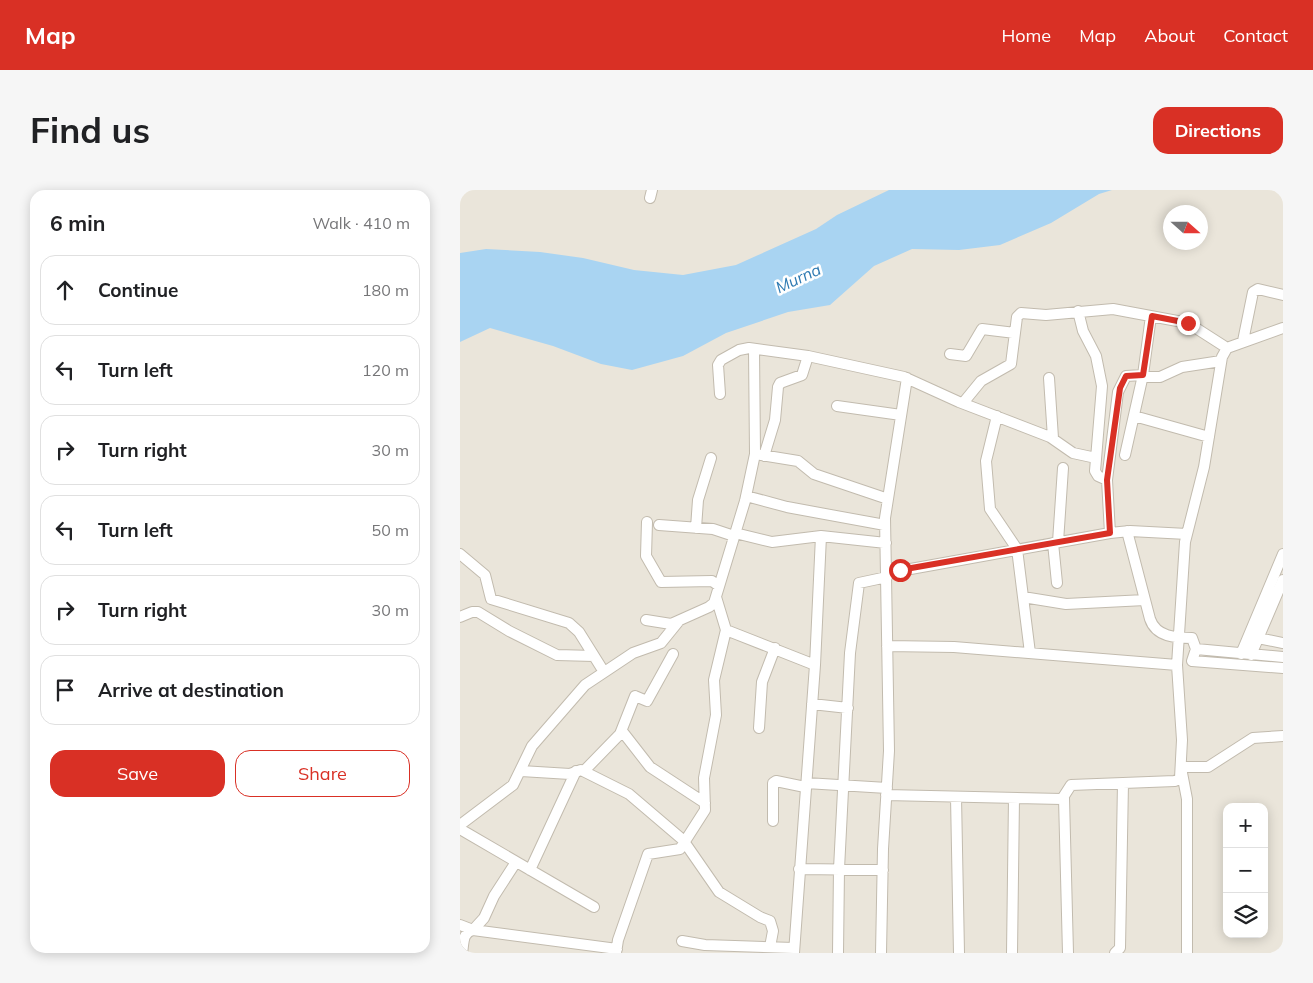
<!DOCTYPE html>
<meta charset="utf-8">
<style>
:root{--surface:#fff;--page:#f6f6f6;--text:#202124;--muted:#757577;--line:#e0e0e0;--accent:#d93025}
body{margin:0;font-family:Mulish,sans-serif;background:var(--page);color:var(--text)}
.controls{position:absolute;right:15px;bottom:15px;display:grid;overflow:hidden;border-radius:10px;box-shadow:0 2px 12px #0003}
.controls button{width:45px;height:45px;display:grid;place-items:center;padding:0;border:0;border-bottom:1px solid var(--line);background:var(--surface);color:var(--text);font:25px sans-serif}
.compass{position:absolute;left:703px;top:15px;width:45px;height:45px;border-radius:50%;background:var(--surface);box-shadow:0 2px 12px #0003;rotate:111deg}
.stop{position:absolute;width:15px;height:15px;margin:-11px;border:4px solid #d93025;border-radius:50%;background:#fff}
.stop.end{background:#d93025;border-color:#fff;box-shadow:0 1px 5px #0008}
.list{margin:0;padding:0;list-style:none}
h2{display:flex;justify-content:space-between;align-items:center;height:65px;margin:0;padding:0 20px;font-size:21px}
h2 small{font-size:16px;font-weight:400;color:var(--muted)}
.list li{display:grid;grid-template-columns:32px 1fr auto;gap:15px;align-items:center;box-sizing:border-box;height:70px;margin:0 10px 10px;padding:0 10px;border:1px solid var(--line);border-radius:15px}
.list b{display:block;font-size:19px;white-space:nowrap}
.list em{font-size:16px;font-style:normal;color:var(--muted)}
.actions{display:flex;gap:10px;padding:15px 20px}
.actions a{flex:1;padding:11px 0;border:1px solid var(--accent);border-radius:15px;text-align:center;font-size:18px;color:var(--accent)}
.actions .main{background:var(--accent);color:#fff}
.icon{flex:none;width:28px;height:28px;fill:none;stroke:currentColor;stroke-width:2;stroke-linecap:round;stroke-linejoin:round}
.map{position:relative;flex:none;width:823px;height:763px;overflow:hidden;border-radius:15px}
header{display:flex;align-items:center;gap:30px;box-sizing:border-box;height:70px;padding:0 25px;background:var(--accent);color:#fff}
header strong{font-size:24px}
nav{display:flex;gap:28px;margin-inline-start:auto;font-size:18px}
.intro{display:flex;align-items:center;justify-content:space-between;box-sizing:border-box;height:120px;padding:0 30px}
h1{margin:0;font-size:35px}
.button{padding:12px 22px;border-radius:15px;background:var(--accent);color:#fff;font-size:18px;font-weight:700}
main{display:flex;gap:30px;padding:0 30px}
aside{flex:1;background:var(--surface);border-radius:15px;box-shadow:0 2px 12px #0003}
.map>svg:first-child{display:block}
.residential{fill:#eae5da;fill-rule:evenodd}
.water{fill:#a9d4f2}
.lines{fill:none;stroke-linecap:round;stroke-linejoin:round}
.minor-casing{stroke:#c2bbae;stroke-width:12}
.minor{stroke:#fff;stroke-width:10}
.route{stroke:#d93025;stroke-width:6}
.labels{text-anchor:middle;stroke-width:5;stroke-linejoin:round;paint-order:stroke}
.water-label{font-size:16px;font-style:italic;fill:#2e7ab2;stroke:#fff}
</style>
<header>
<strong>Map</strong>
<nav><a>Home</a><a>Map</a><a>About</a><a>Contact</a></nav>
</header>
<div class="intro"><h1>Find us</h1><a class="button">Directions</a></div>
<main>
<aside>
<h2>6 min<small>Walk · 410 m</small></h2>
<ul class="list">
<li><svg class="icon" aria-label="ahead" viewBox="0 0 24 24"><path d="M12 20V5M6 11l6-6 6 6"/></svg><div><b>Continue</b></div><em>180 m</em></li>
<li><svg class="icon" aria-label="left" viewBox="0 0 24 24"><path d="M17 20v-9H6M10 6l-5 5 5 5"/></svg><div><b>Turn left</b></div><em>120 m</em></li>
<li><svg class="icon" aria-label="right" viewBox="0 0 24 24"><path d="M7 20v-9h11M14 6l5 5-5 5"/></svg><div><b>Turn right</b></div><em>30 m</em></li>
<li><svg class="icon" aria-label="left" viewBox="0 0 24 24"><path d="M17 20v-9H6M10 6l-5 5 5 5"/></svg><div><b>Turn left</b></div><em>50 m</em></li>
<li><svg class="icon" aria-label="right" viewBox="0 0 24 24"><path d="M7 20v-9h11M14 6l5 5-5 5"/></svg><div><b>Turn right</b></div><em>30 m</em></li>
<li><svg class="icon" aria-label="arrive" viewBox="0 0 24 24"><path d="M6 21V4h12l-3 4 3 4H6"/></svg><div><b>Arrive at destination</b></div></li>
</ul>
<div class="actions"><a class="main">Save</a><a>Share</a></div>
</aside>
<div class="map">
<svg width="823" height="763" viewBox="0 0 823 763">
<rect width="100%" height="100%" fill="#f6f3ec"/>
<path class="residential" d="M0,0H823V763H0ZM711,22H741V52H711ZM767,617H804V744H767Z"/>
<path class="water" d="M429,0H652L639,4L591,33L540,55L499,60L452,59L414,76L370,115L328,122L266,143L223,166L172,180L141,174L93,156L30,138L0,152V63L26,59L80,62L123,68L174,80L223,85L276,75L356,39L377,25Z"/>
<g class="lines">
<g class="minor-casing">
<path id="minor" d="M190,8L192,0
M618,121L623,141L636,166L642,196L635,281L638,286L647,290
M783,151L793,102L798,99L823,105
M490,164L506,166L522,139L555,143
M683,187H700L722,177L761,171
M589,188L593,248
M260,204L258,175L261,170L279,160L289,158L348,166L444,187L499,212L590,247L613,263L636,268
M503,213L521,191L551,174L557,127L561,123L586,125L653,119L728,133L767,158
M377,216L441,225
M537,226L526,271L530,319L557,359L570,463
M674,226L749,247
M295,264L338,271L354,284L428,309
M665,265L683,185L691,126
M304,266L315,230L318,197L320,193L342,185L348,166
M286,306L327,317L425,335
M187,332L186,366L201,392L252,391L259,396
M199,335L253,339L274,346
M236,338L238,310L251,268
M667,341L690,429C696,447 716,448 732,448L736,459L732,471L823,478
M275,343L312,352L361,346L426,353
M650,343L647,290L658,202L666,186L683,185
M598,352L603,278
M593,353L597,393
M0,364L25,385L31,409L109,433L119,442L144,482
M427,378L445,380L650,343L670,341L727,344
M563,407L606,414L685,410
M0,427L12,422H18L49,441L97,465L134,466
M186,430L211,434L249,417L254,413L285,311L295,264L294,159
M266,440L355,475
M798,448L823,453
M427,456L494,457L717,475
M736,459L823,467
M781,464L823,364
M791,465L823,390
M352,514L388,518
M299,538L302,492L315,458
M162,541L190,577L245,613
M722,577H748L793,548L823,546
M61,581L110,584L121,580L169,604L223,650L259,702L300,727L310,731L313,741L310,757
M124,581L160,544L175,506L187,511L213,464
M722,583L727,609V763
M346,593L427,598
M426,605L602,609L611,595L715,591L720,588L722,550L717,475L725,352L744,277L762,167L767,158L823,138
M496,607L499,763
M604,608L608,763
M313,631V593L316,591L345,597
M0,635L53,595L72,556L125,495L173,463L201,453L218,432
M0,639L134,717
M339,679L423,680
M70,680L116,581
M0,735L13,740L24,728L34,706L56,672
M222,751L245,755L334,758
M2,763C4,753 2,743 13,740L157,759
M156,763L158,750L188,664L220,659L245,620L244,588L256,525L254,490L266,440L256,407
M334,763L355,475L361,346
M378,763L379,679L390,463L399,393L427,387
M421,763L423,659L429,561L425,328L447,188
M552,763L554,608
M655,763L660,758L663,593"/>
</g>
<use href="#minor" class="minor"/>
</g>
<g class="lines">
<path class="route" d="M440,380L650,343L647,290L660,198L666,186L683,185L692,126L728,133"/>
</g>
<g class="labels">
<g class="water-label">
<text transform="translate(338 88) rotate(-25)" y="6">Murna</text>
</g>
</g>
</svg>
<div class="controls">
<button>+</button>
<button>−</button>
<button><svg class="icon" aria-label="layers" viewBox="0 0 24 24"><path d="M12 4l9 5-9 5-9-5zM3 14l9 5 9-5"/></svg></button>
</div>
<svg class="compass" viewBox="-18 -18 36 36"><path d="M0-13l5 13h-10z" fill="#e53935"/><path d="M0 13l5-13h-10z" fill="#757577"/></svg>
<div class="stop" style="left:440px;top:380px"></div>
<div class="stop end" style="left:728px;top:133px"></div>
</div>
</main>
